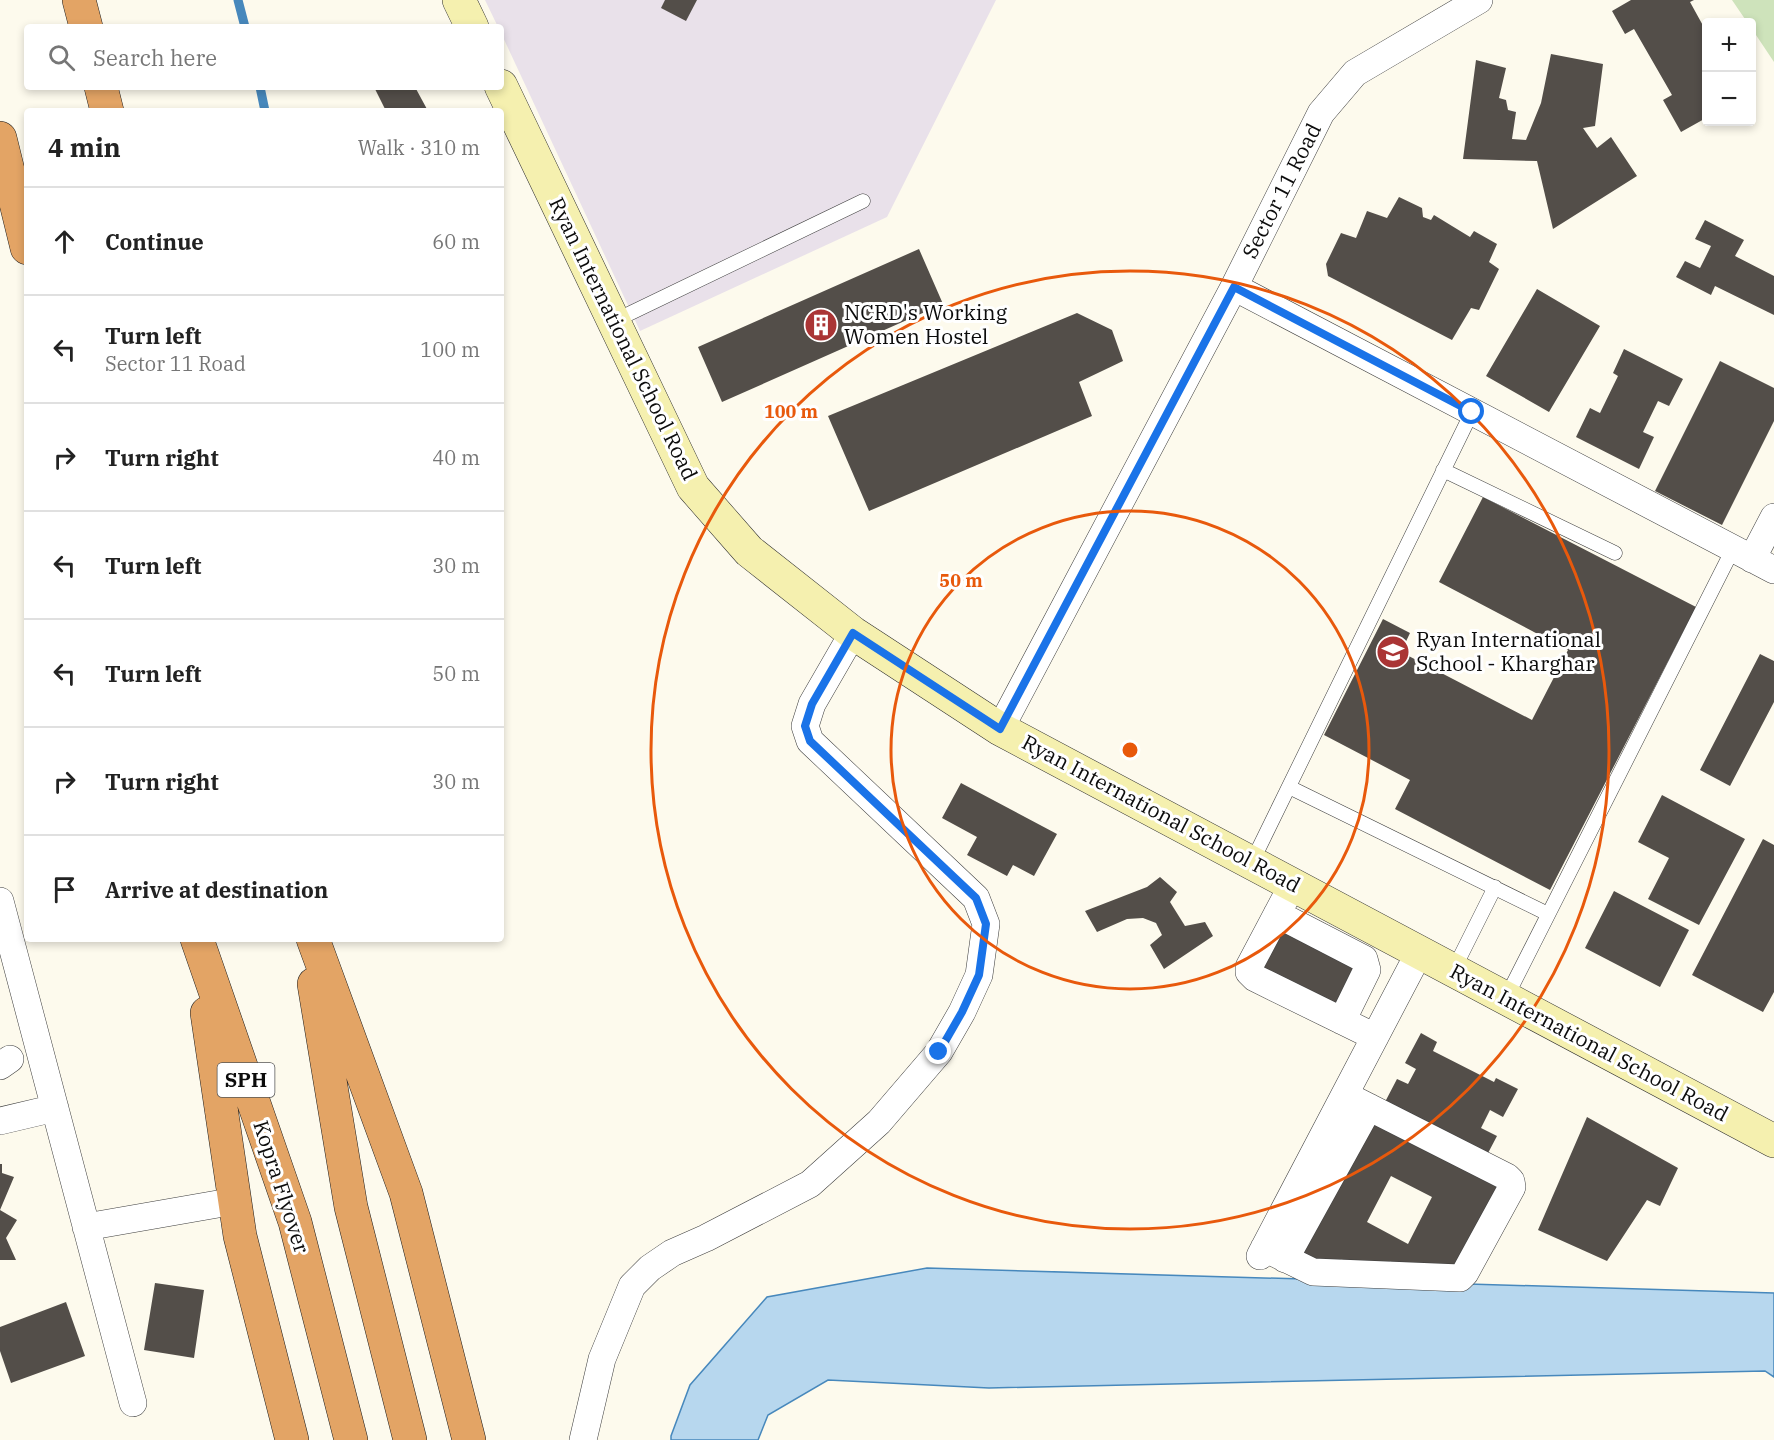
<!DOCTYPE html>
<meta charset="utf-8">
<style>
:root{--surface:#fff;--page:#f2f2f2;--text:#222;--muted:#767676;--line:#e0e0e0}
body{margin:0;font-family:"IBM Plex Serif",serif;background:var(--page);color:var(--text)}
.controls{position:absolute;right:18px;top:18px;display:grid;overflow:hidden;border-radius:6px;box-shadow:0 3px 9px #0003}
.controls button{width:54px;height:54px;display:grid;place-items:center;padding:0;border:0;border-bottom:2px solid var(--line);background:var(--surface);color:var(--text);font:30px sans-serif}
.stop{position:absolute;width:18px;height:18px;margin:-14px;border:4px solid #1a73e8;border-radius:50%;background:#fff}
.stop.end{background:#1a73e8;border-color:#fff;box-shadow:0 2px 6px #0008}
.list{margin:0;padding:0;list-style:none}
h2{display:flex;justify-content:space-between;align-items:center;height:78px;margin:0;padding:0 24px;font-size:26px}
h2 small{font-size:20px;font-weight:400;color:var(--muted)}
.list li{display:grid;grid-template-columns:39px 1fr auto;gap:18px;align-items:center;box-sizing:border-box;height:108px;padding:0 24px;border-top:2px solid var(--line)}
.list b{display:block;font-size:22px;white-space:nowrap}
.list p{margin:0;font-size:20px;white-space:nowrap;color:var(--muted)}
.list em{font-size:20px;font-style:normal;color:var(--muted)}
.icon{flex:none;width:33px;height:33px;fill:none;stroke:currentColor;stroke-width:2;stroke-linecap:round;stroke-linejoin:round}
.map{position:relative;flex:none;width:1774px;height:1440px;overflow:hidden}
.search{position:absolute;background:var(--surface);box-shadow:0 3px 9px #0003;left:24px;top:24px;width:480px;height:66px;display:flex;align-items:center;gap:15px;box-sizing:border-box;padding:0 21px;border-radius:6px;color:var(--muted);font-size:22px}
.panel{position:absolute;background:var(--surface);box-shadow:0 3px 9px #0003;left:24px;top:108px;width:480px;height:834px;border-radius:6px}
.map>svg:first-child{display:block}
.industrial{fill:#e9e1ea}
.green{fill:#cee3bb}
.water{fill:#b7d7ee;stroke:#4788bc;stroke-width:1.5}
.lines{fill:none;stroke-linecap:round;stroke-linejoin:round}
.stream{stroke:#4788bc;stroke-width:9}
.building{fill:#534e49;fill-rule:evenodd}
.lane-casing{stroke:#3f3f3f;stroke-width:15}
.street-casing{stroke:#3f3f3f;stroke-width:28}
.secondary-casing{stroke:#2e2e2e;stroke-width:34}
.highway-casing{stroke:#1d1d1d;stroke-width:34}
.lane{stroke:#fff;stroke-width:14}
.street{stroke:#fff;stroke-width:27}
.secondary{stroke:#f5f0af;stroke-width:33}
.highway{stroke:#e3a465;stroke-width:33}
.route{stroke:#1a73e8;stroke-width:8}
.ring{fill:none;stroke:#e8590c;stroke-width:3}
.labels{text-anchor:middle;stroke-width:6;stroke-linejoin:round;paint-order:stroke}
.shield{fill:#fff;stroke:#555;stroke-width:1.5}
.shield-label{font-size:20px;font-weight:bold;fill:#0c0c0c}
.street-label{font-size:21px;fill:#0c0c0c;stroke:#fff}
.poi-label{font-size:21px;fill:#0c0c0c;stroke:#fff;text-anchor:start}
.centre{fill:#e8590c;stroke:#fff;stroke-width:3}
.ring-label{font-size:18px;text-anchor:middle;font-weight:bold;fill:#e8590c;stroke:#fff;stroke-width:6;stroke-linejoin:round;paint-order:stroke}
</style>
<div class="map">
<svg width="1774" height="1440" viewBox="0 0 1774 1440">
<rect width="100%" height="100%" fill="#fdfaed"/>
<path class="industrial" d="M485,0H996L887,217L640,331L501,33V27H498Z"/>
<path class="green" d="M1732,0H1774V62L1752,29V22H1747Z"/>
<path class="water" d="M927,1268L1774,1293V1377L1765,1371L989,1388L828,1380L768,1415L758,1440H671V1436L690,1385L767,1297Z"/>
<g class="lines">
<path class="stream" d="M238,0L245,27
M260,87L265,111"/>
</g>
<path class="building" d="M665,0H697L686,21L661,8Z
M1631,0H1694L1690,2L1706,31V118L1681,132L1663,100L1672,95L1634,29L1625,34L1612,11Z
M1551,54L1603,64L1595,126L1583,128L1597,148L1611,137L1637,176L1553,229L1537,161L1463,159L1476,60L1506,68L1499,98L1506,100L1508,110L1516,112L1512,139L1526,140L1541,103Z
M374,87H415L428,111H386Z
M1399,197L1422,208L1423,217L1431,220L1434,215L1470,237L1474,231L1497,244L1489,262L1499,269L1479,310L1471,308L1452,340L1328,276L1326,264L1341,233L1356,238L1367,211L1387,218Z
M1705,220L1744,240L1735,256L1774,276V315L1715,286L1711,295L1676,277L1685,261L1700,268L1711,246L1695,239Z
M919,249L943,304L722,402L698,347Z
M1537,289L1600,326L1549,412L1486,376Z
M1077,313L1112,330L1123,361L1079,382L1092,416L869,511L828,416Z
M1624,349L1683,379L1669,406L1658,401L1643,432L1654,437L1639,469L1576,437L1590,408L1600,413L1618,376L1613,373Z
M1720,361L1774,388V421L1722,525L1655,491Z
M1483,497L1696,607L1550,890L1395,809L1410,780L1324,735L1383,619L1410,633L1401,652L1532,720L1568,650L1439,582Z
M1760,654L1774,661V702L1730,786L1700,770Z
M961,783L1057,834L1034,876L1013,865L1007,876L967,855L977,837L942,818Z
M1662,795L1745,839L1699,925L1648,899L1669,858L1638,842Z
M1763,839L1774,845V992L1763,1012L1692,975Z
M1160,877L1177,892L1170,902L1185,926L1205,922L1213,936L1164,969L1150,945L1162,935L1156,923L1143,918L1127,919L1097,932L1085,911L1147,887Z
M1614,891L1689,930L1660,987L1585,948Z
M1277,919L1359,961L1343,1013L1251,971Z
M1421,1033L1437,1042L1433,1051L1494,1082L1496,1078L1518,1089L1503,1117L1490,1110L1481,1128L1497,1136L1487,1155L1385,1102L1397,1079L1408,1084L1416,1069L1405,1063Z
M1373,1115L1507,1185L1458,1274L1409,1272L1390,1261L1385,1271L1369,1272L1341,1259L1337,1265L1293,1257ZM1391,1176L1432,1197L1408,1244L1367,1222Z
M1587,1117L1678,1168L1660,1206L1647,1200L1607,1261L1538,1230Z
M0,1164H2V1173L14,1177L0,1210L17,1220L6,1238L16,1260H0Z
M155,1283L204,1290L194,1358L144,1350Z
M66,1302L85,1356L11,1383L0,1351V1327Z"/>
<g class="lines">
<g class="lane-casing">
<path id="lane" d="M614,321L863,201
M1443,470L1615,553
M1289,787L1548,914
M1252,862L1472,412
M1453,971L1495,887
M1506,998L1733,549"/>
</g>
<g class="street-casing">
<path id="street" d="M1234,287L1774,570
M1752,559L1774,517
M1000,729L1234,287L1321,113L1355,73L1479,0
M1293,884L1249,967V972L1255,978L1375,1037
M0,901L133,1403
M1277,914L1364,959L1367,970L1342,1021
M0,1066L10,1059
M0,1121L55,1108
M86,1227L235,1201
M1264,1248L1313,1272L1460,1278L1465,1273L1512,1187L1511,1181L1507,1177L1345,1095
M1260,1256L1419,953
M1285,1259L1369,1107
M583,1440L602,1359L632,1286L650,1268L672,1253L706,1238L810,1184L879,1122L939,1052L962,1012L979,975L986,924L976,898L810,741L805,726L812,704L853,633"/>
</g>
<g class="secondary-casing">
<path id="secondary" d="M459,0L472,27
M501,86L693,487L749,551L853,633L1000,729L1774,1141"/>
</g>
<g class="highway-casing">
<path id="highway" d="M79,0L86,27
M101,87L107,111
M0,138L27,248
M197,939L295,1222L351,1440
M313,939L406,1193L469,1440
M314,984L351,1207L410,1440
M207,1013L240,1236L292,1440"/>
</g>
<use href="#lane" class="lane"/>
<use href="#street" class="street"/>
<use href="#secondary" class="secondary"/>
<use href="#highway" class="highway"/>
</g>
<g class="lines">
<path class="route" d="M939,1052L962,1012L979,975L986,924L976,898L810,741L805,726L812,704L853,633L1000,729L1234,287L1472,412"/>
</g>
<g class="ring">
<circle cx="1130" cy="750" r="239"/>
<circle cx="1130" cy="750" r="479"/>
</g>
<defs>
<g id="building-disc" transform="scale(1.725)"><circle r="9.5" fill="#aa3535" stroke="#fff"/><path d="M-4-6H4V6H1V3H-1V6H-4ZM-2.5-4.3h1.7v1.8h-1.7ZM.8-4.3h1.7v1.8H.8ZM-2.5-1h1.7V.8h-1.7ZM.8-1h1.7V.8H.8Z" fill="#fff"/></g>
<g id="school-disc" transform="scale(1.725)"><circle r="9.5" fill="#aa3535" stroke="#fff"/><path d="M0-5L7-2L0 1L-7-2ZM-4 1L0 2.5L4 1V4Q0 6-4 4Z" fill="#fff"/></g>
</defs>
<g fill-rule="evenodd">
<use href="#building-disc" x="821" y="325"/>
<use href="#school-disc" x="1393" y="652"/>
</g>
<g class="labels">
<rect class="shield" x="217.5" y="1063" width="57" height="34" rx="4.5"/>
<g class="shield-label">
<text x="246" y="1087">SPH</text>
</g>
<g class="street-label">
<text transform="translate(1282 191) rotate(-63)" y="7">Sector 11 Road</text>
<text transform="translate(623 339) rotate(64)" y="7">Ryan International School Road</text>
<text transform="translate(1161 814) rotate(28)" y="7">Ryan International School Road</text>
<text transform="translate(1589 1043) rotate(28)" y="7">Ryan International School Road</text>
<text transform="translate(281 1187) rotate(72)" y="7">Kopra Flyover</text>
</g>
<g class="poi-label">
<text x="844" y="320">NCRD's Working<tspan x="844" dy="24">Women Hostel</tspan></text>
<text x="1416" y="647">Ryan International<tspan x="1416" dy="24">School - Kharghar</tspan></text>
</g>
</g>
<circle cx="1130" cy="750" r="9" class="centre"/>
<g class="ring-label">
<text x="791" y="418">100 m</text>
<text x="961" y="587">50 m</text>
</g>
</svg>
<div class="controls">
<button>+</button>
<button>−</button>
</div>
<div class="stop" style="left:1472px;top:412px"></div>
<div class="stop end" style="left:939px;top:1052px"></div>
<div class="search"><svg class="icon" aria-label="search" viewBox="0 0 24 24"><circle cx="10" cy="10" r="6"/><path d="M15 15l6 6"/></svg>Search here</div>
<section class="panel">
<h2>4 min<small>Walk · 310 m</small></h2>
<ul class="list">
<li><svg class="icon" aria-label="ahead" viewBox="0 0 24 24"><path d="M12 20V5M6 11l6-6 6 6"/></svg><div><b>Continue</b></div><em>60 m</em></li>
<li><svg class="icon" aria-label="left" viewBox="0 0 24 24"><path d="M17 20v-9H6M10 6l-5 5 5 5"/></svg><div><b>Turn left</b><p>Sector 11 Road</p></div><em>100 m</em></li>
<li><svg class="icon" aria-label="right" viewBox="0 0 24 24"><path d="M7 20v-9h11M14 6l5 5-5 5"/></svg><div><b>Turn right</b></div><em>40 m</em></li>
<li><svg class="icon" aria-label="left" viewBox="0 0 24 24"><path d="M17 20v-9H6M10 6l-5 5 5 5"/></svg><div><b>Turn left</b></div><em>30 m</em></li>
<li><svg class="icon" aria-label="left" viewBox="0 0 24 24"><path d="M17 20v-9H6M10 6l-5 5 5 5"/></svg><div><b>Turn left</b></div><em>50 m</em></li>
<li><svg class="icon" aria-label="right" viewBox="0 0 24 24"><path d="M7 20v-9h11M14 6l5 5-5 5"/></svg><div><b>Turn right</b></div><em>30 m</em></li>
<li><svg class="icon" aria-label="arrive" viewBox="0 0 24 24"><path d="M6 21V4h12l-3 4 3 4H6"/></svg><div><b>Arrive at destination</b></div></li>
</ul>
</section>
</div>
